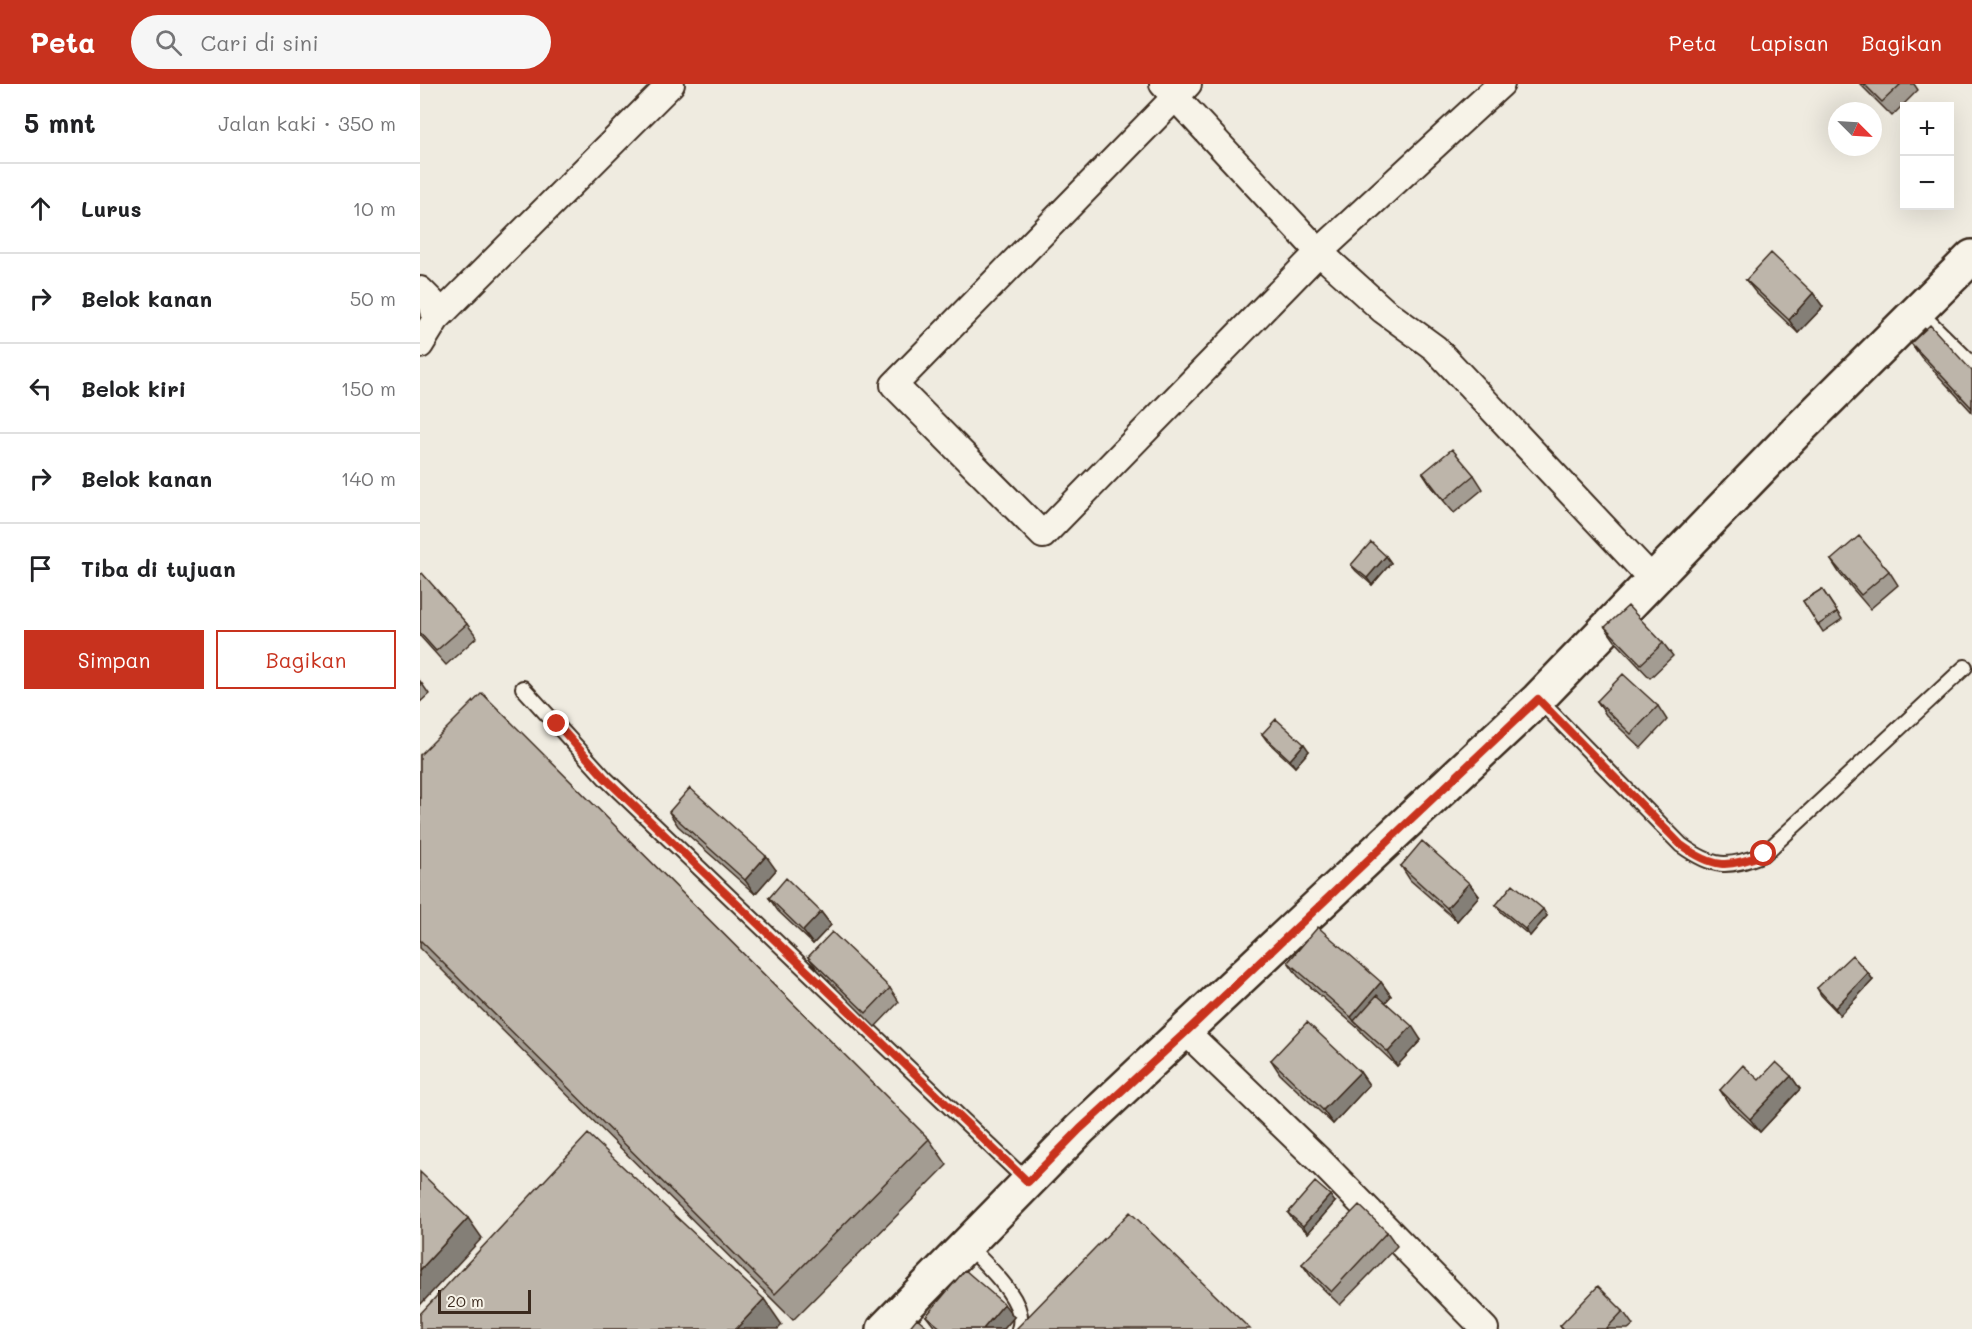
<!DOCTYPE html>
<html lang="id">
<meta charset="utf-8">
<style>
:root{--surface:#fff;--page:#f6f6f6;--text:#202124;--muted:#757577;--line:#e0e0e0;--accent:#c8321e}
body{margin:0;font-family:Mali,sans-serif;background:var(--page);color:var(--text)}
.controls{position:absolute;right:18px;top:18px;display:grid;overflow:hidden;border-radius:0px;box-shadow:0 6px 24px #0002}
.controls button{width:54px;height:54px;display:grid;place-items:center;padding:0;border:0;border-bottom:2px solid var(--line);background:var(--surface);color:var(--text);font:30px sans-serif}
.compass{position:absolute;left:1408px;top:18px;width:54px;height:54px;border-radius:50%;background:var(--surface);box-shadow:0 6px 24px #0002;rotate:114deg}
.scale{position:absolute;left:18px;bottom:15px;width:93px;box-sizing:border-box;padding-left:6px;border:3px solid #3b2a1e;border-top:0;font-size:16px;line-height:21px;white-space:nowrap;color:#3b2a1e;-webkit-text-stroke:4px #f7f3e8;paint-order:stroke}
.stop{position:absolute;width:18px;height:18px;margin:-14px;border:4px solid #c8321e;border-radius:50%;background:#fff}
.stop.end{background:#c8321e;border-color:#fff;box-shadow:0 2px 6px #0008}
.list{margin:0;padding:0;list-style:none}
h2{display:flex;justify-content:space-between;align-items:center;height:78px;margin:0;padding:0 24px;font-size:26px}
h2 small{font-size:20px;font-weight:400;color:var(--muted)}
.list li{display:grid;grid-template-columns:39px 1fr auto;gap:18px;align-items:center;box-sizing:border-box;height:90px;padding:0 24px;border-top:2px solid var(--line)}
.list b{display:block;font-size:22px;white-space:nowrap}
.list em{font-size:20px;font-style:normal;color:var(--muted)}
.actions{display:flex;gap:12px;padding:18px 24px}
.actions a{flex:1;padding:14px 0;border:2px solid var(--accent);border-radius:0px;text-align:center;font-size:21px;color:var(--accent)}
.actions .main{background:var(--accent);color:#fff}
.icon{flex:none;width:33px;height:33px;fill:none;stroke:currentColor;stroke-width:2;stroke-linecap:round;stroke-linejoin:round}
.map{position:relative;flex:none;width:1552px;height:1245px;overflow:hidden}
header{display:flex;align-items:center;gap:36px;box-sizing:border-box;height:84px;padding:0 30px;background:var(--accent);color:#fff}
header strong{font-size:28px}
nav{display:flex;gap:33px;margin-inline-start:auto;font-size:21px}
.search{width:420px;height:54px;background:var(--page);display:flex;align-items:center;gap:15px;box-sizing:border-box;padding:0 21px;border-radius:33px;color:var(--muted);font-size:22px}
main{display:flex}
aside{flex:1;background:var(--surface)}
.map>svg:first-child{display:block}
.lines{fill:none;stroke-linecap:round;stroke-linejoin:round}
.service-casing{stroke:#3b2a1e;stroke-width:18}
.minor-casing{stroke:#3b2a1e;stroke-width:30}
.tertiary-casing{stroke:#3b2a1e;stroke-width:38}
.service{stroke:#f7f3e8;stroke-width:14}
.minor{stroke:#f7f3e8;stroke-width:26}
.tertiary{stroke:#f7f3e8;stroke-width:33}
.wall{fill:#a39c92;stroke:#3b2a1e;stroke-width:1.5}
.shaded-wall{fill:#847f77;stroke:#3b2a1e;stroke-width:1.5}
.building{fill:#bdb5aa;stroke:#3b2a1e;stroke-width:1.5}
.route{stroke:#c8321e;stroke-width:8}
</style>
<header>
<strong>Peta</strong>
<div class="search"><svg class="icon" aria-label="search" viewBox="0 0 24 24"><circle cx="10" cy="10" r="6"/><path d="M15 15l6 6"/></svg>Cari di sini</div>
<nav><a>Peta</a><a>Lapisan</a><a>Bagikan</a></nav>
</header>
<main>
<aside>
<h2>5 mnt<small>Jalan kaki · 350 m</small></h2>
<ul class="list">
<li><svg class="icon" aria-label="ahead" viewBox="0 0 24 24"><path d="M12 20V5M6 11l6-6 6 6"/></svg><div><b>Lurus</b></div><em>10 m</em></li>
<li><svg class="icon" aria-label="right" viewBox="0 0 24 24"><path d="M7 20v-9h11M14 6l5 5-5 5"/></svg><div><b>Belok kanan</b></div><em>50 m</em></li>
<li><svg class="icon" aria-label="left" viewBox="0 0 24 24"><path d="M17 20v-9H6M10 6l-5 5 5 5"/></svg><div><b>Belok kiri</b></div><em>150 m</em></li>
<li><svg class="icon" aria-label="right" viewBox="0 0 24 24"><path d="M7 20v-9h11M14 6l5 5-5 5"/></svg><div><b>Belok kanan</b></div><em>140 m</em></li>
<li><svg class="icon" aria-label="arrive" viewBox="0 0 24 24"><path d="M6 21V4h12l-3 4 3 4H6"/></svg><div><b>Tiba di tujuan</b></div></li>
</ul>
<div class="actions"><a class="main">Simpan</a><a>Bagikan</a></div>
</aside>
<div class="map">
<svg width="1552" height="1245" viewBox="0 0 1552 1245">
<rect width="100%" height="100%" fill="#efebe0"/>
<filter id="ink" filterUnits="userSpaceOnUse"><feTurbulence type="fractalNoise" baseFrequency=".0167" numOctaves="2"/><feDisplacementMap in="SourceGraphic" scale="12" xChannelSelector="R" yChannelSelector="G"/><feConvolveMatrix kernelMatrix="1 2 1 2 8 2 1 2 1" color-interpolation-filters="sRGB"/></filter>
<g filter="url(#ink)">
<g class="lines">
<g class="service-casing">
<path id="service" d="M1498,227L1552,280
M103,604L185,694L608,1098
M1118,615L1261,761C1293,784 1307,785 1344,770L1545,583
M547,1161C565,1180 609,1218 599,1245"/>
</g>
<g class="minor-casing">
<path id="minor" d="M743,0L899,168L963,226L1015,264L1233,496
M768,0L474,301L623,451L899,168L1081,0
M0,206L12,218L16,235L0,261
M16,235L251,0
M766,948L903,1080L1065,1245"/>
</g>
<g class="tertiary-casing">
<path id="tertiary" d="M464,1245L660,1045L1118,615L1376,348L1552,173"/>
</g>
<use href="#service" class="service"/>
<use href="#minor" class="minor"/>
<use href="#tertiary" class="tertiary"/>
</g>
<path class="wall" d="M1440,0H1494L1498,6L1472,32Z
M1326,196L1393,209L1403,223L1378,249L1336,209Z
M1491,259L1552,287V328L1501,273Z
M1003,389L1054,391L1063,405L1034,429L1012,403Z
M966,472L971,479L952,501L936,487L931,481Z
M1411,476L1469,487L1478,501L1450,525L1420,490Z
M0,491L47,540L57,553L26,581L0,552Z
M1402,505L1422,535L1403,548L1383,517Z
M1185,543L1243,559L1253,572L1230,594L1195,557Z
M0,597L9,610L0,618Z
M1177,617L1238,622L1247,636L1221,664L1186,631Z
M842,650L889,667L875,683L847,657Z
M0,671L509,1055L527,1081L373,1236L0,864Z
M249,728L356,786L335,810L258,742Z
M981,782L1049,799L1059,812L1037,837L990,796Z
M349,814L401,828L411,841L393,860L358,827Z
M1076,821L1127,832L1110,852L1081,828Z
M388,873L470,904L479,918L455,943L398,886Z
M868,878L961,898L971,912L965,918L1001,956L977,982L943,950L940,946L878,892Z
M1448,889L1453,896L1420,931L1401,911L1397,904Z
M851,976L940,988L949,1001L913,1040L860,990Z
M1371,992L1380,1005L1340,1048L1309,1020L1300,1006Z
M915,1118L888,1149L873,1136L868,1129Z
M967,1148L977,1162L920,1221L892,1194L882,1180Z
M1203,1227L1213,1241L1208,1245H1142L1140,1242Z
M506,1232L594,1233L584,1245H516Z"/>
<path class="shaded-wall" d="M1393,209L1403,223L1378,249L1369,236Z
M966,472L971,479L952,501L947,494Z
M884,660L889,667L875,683L870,676Z
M346,772L356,786L335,810L325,796Z
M1049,799L1059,812L1037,837L1027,824Z
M1123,825L1127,832L1110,852L1105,845Z
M401,828L411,841L393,860L383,847Z
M1448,889L1453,896L1420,931L1415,924Z
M961,898L971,912L942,945L934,937L931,933Z
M992,942L1001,956L977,982L968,968Z
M940,988L949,1001L913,1040L903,1026Z
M1371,992L1380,1005L1340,1048L1330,1035Z
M910,1111L915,1118L888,1149L883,1142Z
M48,1134L62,1154L0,1221V1186Z
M344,1215L362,1241L358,1245H316Z
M584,1220L594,1233L584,1245H563Z"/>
<path class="building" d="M1444,0H1481L1462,18Z
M1351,169L1393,209L1369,236L1326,196Z
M1510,241L1552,287V324L1491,259Z
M1032,365L1054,391L1024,416L1003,389Z
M1439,452L1469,487L1441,511L1411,476Z
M951,458L966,472L947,494L931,481Z
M2,489L47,540L16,567L0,549V491Z
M1402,505L1417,528L1398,541L1383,517Z
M1208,522L1243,559L1221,580L1185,543Z
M1203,590L1238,622L1211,650L1177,617Z
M62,609L509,1055L355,1210L0,856V671Z
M856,635L884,660L870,676L842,650Z
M270,704L346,772L325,796L249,728Z
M1002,757L1049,799L1027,824L981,782Z
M366,794L401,828L383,847L349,814Z
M1093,800L1123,825L1105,845L1076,821Z
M898,843L961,898L931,933L868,878Z
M412,848L470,904L446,929L388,873Z
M1432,871L1448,889L1415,924L1397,904Z
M957,911L992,942L968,968L934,937Z
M887,938L940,988L903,1026L851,976Z
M1356,978L1371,992L1330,1035L1300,1006L1323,981L1339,996Z
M168,1050L344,1215L316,1245H0V1230Z
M0,1088L48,1134L0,1186Z
M895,1098L910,1111L883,1142L868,1129Z
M939,1121L967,1148L911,1208L882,1180Z
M710,1128L830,1245H596Z
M545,1186L584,1220L563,1245H522L506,1232Z
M1178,1202L1203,1227L1186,1245H1143L1140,1242Z
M497,1234L510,1245H488Z"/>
</g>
<g class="lines" filter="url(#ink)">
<path class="route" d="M137,640L185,694L608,1098L660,1045L766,948L1118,615L1261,761C1293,784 1307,785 1344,770"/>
</g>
</svg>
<div class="controls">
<button>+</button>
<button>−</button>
</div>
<svg class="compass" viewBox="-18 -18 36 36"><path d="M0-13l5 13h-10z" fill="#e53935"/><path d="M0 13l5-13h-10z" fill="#757577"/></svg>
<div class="scale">20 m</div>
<div class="stop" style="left:1344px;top:770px"></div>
<div class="stop end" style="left:137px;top:640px"></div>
</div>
</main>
